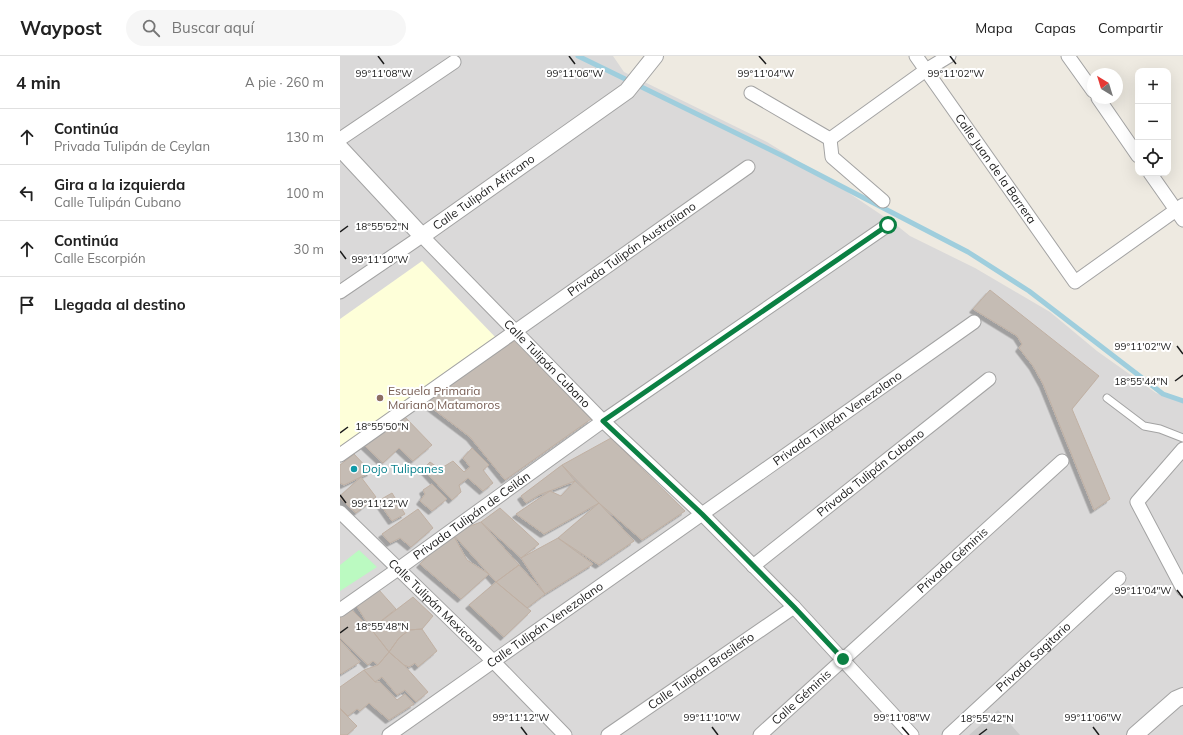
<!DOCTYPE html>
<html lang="es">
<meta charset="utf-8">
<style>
:root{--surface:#fff;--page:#f6f6f6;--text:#222;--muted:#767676;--line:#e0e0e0}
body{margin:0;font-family:Mulish,sans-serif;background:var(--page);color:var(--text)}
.controls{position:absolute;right:12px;top:12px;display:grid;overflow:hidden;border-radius:8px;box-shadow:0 4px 16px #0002}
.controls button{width:36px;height:36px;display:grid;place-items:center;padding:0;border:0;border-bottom:1px solid var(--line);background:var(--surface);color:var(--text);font:20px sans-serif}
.compass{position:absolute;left:747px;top:12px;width:36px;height:36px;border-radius:50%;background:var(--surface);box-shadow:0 4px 16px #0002;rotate:322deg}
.stop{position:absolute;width:12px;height:12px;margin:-9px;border:3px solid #0b8043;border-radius:50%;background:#fff}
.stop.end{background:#0b8043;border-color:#fff;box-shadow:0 1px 4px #0008}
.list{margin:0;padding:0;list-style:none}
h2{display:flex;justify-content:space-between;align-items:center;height:52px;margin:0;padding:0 16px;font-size:17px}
h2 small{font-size:13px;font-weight:400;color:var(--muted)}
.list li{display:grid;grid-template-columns:26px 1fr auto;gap:12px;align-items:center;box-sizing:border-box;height:56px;padding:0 16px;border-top:1px solid var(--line)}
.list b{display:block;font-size:15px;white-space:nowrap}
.list p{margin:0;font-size:13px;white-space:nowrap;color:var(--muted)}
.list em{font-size:13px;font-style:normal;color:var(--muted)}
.icon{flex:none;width:22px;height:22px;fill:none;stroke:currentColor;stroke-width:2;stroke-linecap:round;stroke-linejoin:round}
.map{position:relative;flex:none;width:843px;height:679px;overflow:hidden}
header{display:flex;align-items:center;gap:24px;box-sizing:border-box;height:56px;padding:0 20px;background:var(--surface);border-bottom:1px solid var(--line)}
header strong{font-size:19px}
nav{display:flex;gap:22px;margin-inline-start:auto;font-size:14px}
.search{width:280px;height:36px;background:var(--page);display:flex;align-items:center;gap:10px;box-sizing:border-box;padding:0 14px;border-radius:22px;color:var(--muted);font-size:15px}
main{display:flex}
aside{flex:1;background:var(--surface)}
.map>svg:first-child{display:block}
.residential{fill:#dad9d9}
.education{fill:#feffd9}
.religious{fill:#cacaca}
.park{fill:#bbfac1}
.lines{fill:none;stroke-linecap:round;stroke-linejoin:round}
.stream{stroke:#9fcedd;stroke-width:5}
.building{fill:#c5bcb4;stroke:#c0b0a3;filter:url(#shadow)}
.service-casing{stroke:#a3a3a3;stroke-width:9}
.minor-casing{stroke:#a3a3a3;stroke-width:15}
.tertiary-casing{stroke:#a3a3a3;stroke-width:18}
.service{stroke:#fff;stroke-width:7}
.minor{stroke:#fff;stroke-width:13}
.tertiary{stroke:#fff;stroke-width:16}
.route{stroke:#0b8043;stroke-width:5}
.ticks{fill:none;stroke:#1c1c1c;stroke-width:1.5}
.education-dot{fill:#8d6e63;stroke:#fff;stroke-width:1.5}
.culture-dot{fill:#0f9aa8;stroke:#fff;stroke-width:1.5}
.labels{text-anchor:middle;stroke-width:4;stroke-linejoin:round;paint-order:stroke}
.street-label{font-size:12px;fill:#1c1c1c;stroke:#fff}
.education-label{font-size:12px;fill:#785e54;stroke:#fff;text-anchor:start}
.culture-label{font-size:12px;fill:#0d838f;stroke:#fff;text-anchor:start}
.ticks-label{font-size:10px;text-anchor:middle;fill:#1c1c1c;stroke:#fff;stroke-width:4;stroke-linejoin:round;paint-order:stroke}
</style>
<header>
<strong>Waypost</strong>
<div class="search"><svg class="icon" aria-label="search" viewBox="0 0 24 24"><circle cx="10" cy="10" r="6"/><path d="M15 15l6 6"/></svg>Buscar aquí</div>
<nav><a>Mapa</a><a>Capas</a><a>Compartir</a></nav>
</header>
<main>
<aside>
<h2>4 min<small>A pie · 260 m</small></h2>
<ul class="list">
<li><svg class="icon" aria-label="ahead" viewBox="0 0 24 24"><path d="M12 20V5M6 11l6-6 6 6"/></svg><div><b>Continúa</b><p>Privada Tulipán de Ceylan</p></div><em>130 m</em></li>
<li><svg class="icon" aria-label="left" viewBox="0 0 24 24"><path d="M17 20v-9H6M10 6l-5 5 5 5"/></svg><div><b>Gira a la izquierda</b><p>Calle Tulipán Cubano</p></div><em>100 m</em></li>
<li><svg class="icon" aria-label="ahead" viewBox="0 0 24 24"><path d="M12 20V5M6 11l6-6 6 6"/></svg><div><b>Continúa</b><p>Calle Escorpión</p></div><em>30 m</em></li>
<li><svg class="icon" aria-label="arrive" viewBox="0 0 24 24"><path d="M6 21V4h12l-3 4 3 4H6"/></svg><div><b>Llegada al destino</b></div></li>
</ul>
</aside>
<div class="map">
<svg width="843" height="679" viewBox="0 0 843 679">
<defs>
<filter id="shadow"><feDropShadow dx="-3.5" dy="3.5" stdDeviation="0" flood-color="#0004"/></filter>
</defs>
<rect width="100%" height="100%" fill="#eeeae1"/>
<path class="residential" d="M0,0H273L284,16L427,86L500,131L555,168L570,180L635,212L710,256L757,295L816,337L843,344V679H0Z"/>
<path class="education" d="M82,205L160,286L0,397V263Z"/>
<path class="religious" d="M658,654L680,679H629Z"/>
<path class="park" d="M19,494L37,511L0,535V509Z"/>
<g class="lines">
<path class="stream" d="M238,0L447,102L628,196L689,235L823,338L843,345"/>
</g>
<path class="building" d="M650,234L759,320L732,353L770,443L754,454L703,328L693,310L679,292L682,288L677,280L633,253Z
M177,283L251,363L165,424L130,381L84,346Z
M65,361L92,389L73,405L59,392L43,407L24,389Z
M271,382L345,455L302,484L259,447L222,409Z
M132,392L149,409L143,414L153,427L143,435L128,422L119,429L121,436L112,444L83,413L90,406L100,413L113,405L124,416L130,411L123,402Z
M14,398L31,416L4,429L0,427V409Z
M222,409L235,425L199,439L186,447L181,440Z
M21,421L36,441L16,457L0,442V440Z
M235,425L259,447L204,478L176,458L210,435L221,440Z
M92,428L107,443L92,455L80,445L85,438L83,434Z
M52,437L65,458L52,465L38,445Z
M259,447L294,485L259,509L218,482Z
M160,452L199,488L181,502L141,466Z
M78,453L93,472L71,491L60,482L50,487L42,478Z
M141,466L179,509L156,526L112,477Z
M112,477L127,504L149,518L121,543L80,508Z
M218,482L253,508L205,538L181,502Z
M179,509L205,538L187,552L156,526Z
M156,526L191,555L164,581L129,549Z
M39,534L56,553L31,573L16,549Z
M73,541L93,560L82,573L69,574L59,582L49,596L31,573Z
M10,552L31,573L49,596L38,609L33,605L28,609L0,582V558Z
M82,573L97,595L78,611L75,607L69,611L64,609L49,596L59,582L69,574Z
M0,584L20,606L1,618L0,617Z
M49,596L64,609L88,636L76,646L65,634L57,639L42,621L35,626L24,614L38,609Z
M24,614L35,626H40L57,644L65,638L74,648L49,664L29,647L20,655L17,653L8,660L0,652V631Z
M0,653L17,670L7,679H0Z"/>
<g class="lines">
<g class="service-casing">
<path id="service" d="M767,342L804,370L820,373L843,382"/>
</g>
<g class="minor-casing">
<g id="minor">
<path id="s1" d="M576,0L735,226L843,149"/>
<path d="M728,0L753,35"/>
<path d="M411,37L490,83"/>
<path d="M758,42L798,100"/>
<path d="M0,83L114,6"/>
<path d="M490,83L586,14L609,0"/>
<path d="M490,83L492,101L543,145"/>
<path d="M810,117L843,164"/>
<path id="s2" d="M0,236L82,180L263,365L362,458L454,551L572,679"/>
<path d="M843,393L797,446L843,533"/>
<path id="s3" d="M0,399L408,111"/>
<path id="s4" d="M0,456L153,605L225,679"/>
<path id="s5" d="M413,510L649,323"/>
<path id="s6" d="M0,554L58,513L263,365L548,169"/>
<path id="s7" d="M49,679L634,266"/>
<path id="s8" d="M268,679L454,551"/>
<path id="s9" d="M420,679L722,405"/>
<path id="s10" d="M609,679L779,522"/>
</g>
</g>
<g class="tertiary-casing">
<g id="tertiary">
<path id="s11" d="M0,92L82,180L287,35L315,0"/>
<path d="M795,679L836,643L843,640"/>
</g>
</g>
<use href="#service" class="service"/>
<use href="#minor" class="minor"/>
<use href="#tertiary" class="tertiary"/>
</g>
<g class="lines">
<path class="route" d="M503,603L454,551L362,458L263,365L548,169"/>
</g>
<path class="ticks" d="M38,0L44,8M229,0L235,8M419,0L426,8M610,0L616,8M0,176L8,170M0,195L6,203M837,290L843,298M835,325L843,319M0,377L8,371M0,439L6,447M837,534L843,542M0,577L8,571M181,671L187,679M372,671L378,679M562,671L569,679M753,671L759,679M639,679L647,673"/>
<circle class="education-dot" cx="40" cy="342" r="4"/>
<circle class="culture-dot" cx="14" cy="413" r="4"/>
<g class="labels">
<g class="street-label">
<text dy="4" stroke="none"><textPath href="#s1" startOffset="138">Calle Juan de la Barrera</textPath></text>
<text dy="4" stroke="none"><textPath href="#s11" startOffset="196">Calle Tulipán Africano</textPath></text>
<text dy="4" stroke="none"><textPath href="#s3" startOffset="357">Privada Tulipán Australiano</textPath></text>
<text dy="4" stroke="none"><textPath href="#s2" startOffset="278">Calle Tulipán Cubano</textPath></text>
<text dy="4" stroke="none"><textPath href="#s7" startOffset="549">Privada Tulipán Venezolano</textPath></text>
<text dy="4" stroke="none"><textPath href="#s5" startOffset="150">Privada Tulipán Cubano</textPath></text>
<text dy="4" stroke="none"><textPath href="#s6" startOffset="162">Privada Tulipán de Ceilán</textPath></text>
<text dy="4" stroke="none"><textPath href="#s9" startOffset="260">Privada Géminis</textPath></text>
<text dy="4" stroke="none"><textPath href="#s4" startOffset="134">Calle Tulipán Mexicano</textPath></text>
<text dy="4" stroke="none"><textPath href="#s7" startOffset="191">Calle Tulipán Venezolano</textPath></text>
<text dy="4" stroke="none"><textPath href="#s10" startOffset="115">Privada Sagitario</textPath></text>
<text dy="4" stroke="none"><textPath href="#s8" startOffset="113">Calle Tulipán Brasileño</textPath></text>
<text dy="4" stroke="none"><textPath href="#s9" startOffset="56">Calle Géminis</textPath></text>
</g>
<g class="education-label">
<text x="48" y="339">Escuela Primaria<tspan x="48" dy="14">Mariano Matamoros</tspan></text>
</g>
<g class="culture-label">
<text x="22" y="417">Dojo Tulipanes</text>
</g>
</g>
<g class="ticks-label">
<text x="44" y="21">99°11'08"W</text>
<text x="235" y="21">99°11'06"W</text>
<text x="426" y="21">99°11'04"W</text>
<text x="616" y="21">99°11'02"W</text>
<text x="42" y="174">18°55'52"N</text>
<text x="40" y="207">99°11'10"W</text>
<text x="803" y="294">99°11'02"W</text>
<text x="801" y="329">18°55'44"N</text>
<text x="42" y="374">18°55'50"N</text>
<text x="40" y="451">99°11'12"W</text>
<text x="803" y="538">99°11'04"W</text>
<text x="42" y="574">18°55'48"N</text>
<text x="181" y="665">99°11'12"W</text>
<text x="372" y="665">99°11'10"W</text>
<text x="562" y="665">99°11'08"W</text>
<text x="753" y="665">99°11'06"W</text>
<text x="647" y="666">18°55'42"N</text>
</g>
</svg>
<div class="controls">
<button>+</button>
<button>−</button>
<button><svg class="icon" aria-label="locate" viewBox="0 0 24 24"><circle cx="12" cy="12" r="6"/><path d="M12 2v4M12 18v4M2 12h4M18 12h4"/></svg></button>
</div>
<svg class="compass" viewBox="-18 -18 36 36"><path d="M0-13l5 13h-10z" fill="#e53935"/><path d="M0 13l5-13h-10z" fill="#767676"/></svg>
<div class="stop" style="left:548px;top:169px"></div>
<div class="stop end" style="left:503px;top:603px"></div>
</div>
</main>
